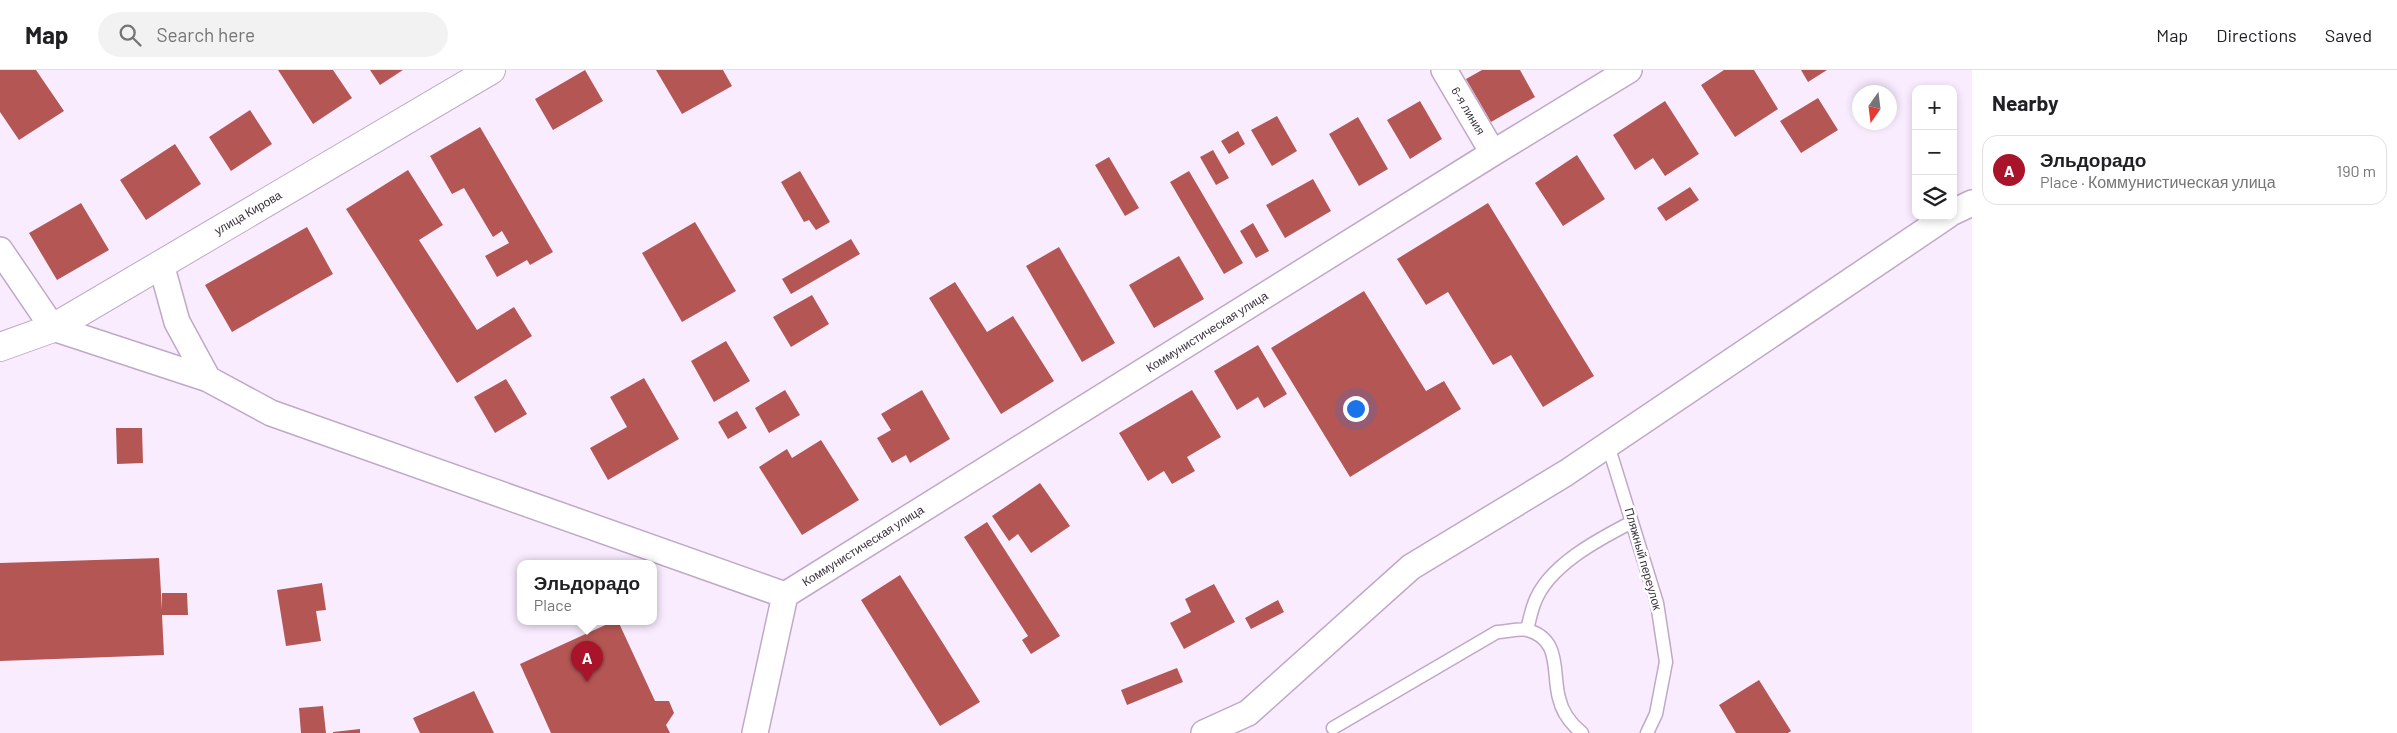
<!DOCTYPE html>
<meta charset="utf-8">
<style>
:root{--surface:#fff;--page:#f2f2f2;--text:#202124;--muted:#757577;--line:#e0e0e0;--accent:#aa142b}
body{margin:0;font-family:Barlow,sans-serif;background:var(--page);color:var(--text)}
.controls{position:absolute;right:15px;top:15px;display:grid;overflow:hidden;border-radius:10px;box-shadow:0 2px 8px #0003}
.controls button{width:45px;height:45px;display:grid;place-items:center;padding:0;border:0;border-bottom:1px solid var(--line);background:var(--surface);color:var(--text);font:25px sans-serif}
.compass{position:absolute;left:1852px;top:15px;width:45px;height:45px;border-radius:50%;background:var(--surface);box-shadow:0 2px 8px #0003;rotate:194deg}
.you{position:absolute;left:1355px;top:338px;width:18px;height:18px;margin:-12px;border:4px solid #fff;border-radius:50%;background:#1a73e8;box-shadow:0 0 0 8px #1a73e833}
.badge{display:grid;place-items:center;width:32px;height:32px;border-radius:50%;background:var(--accent);color:#fff;font-size:16px;font-weight:700}
.pin{position:absolute;translate:-50% -41px;filter:drop-shadow(0 1px 2px #0008)}
.pin::after{content:'';position:absolute;top:26px;width:18px;height:15px;background:inherit;clip-path:polygon(0 0,100% 0,50% 100%)}
.popup{position:absolute;left:517px;top:490px;width:140px;height:65px;box-sizing:border-box;display:grid;place-content:center;border-radius:10px;background:var(--surface);filter:drop-shadow(0 1px 4px #0005);font-size:16px;white-space:nowrap;color:var(--muted)}
.popup b{font-size:19px;color:var(--text)}
.popup::after{content:'';position:absolute;left:50%;top:100%;margin-left:-10px;border:10px solid transparent;border-top-color:var(--surface)}
.list{margin:0;padding:0;list-style:none}
h2{display:flex;justify-content:space-between;align-items:center;height:65px;margin:0;padding:0 20px;font-size:21px}
h2 small{font-size:16px;font-weight:400;color:var(--muted)}
.list li{display:grid;grid-template-columns:32px 1fr auto;gap:15px;align-items:center;box-sizing:border-box;height:70px;margin:0 10px 10px;padding:0 10px;border:1px solid var(--line);border-radius:15px}
.list b{display:block;font-size:19px;white-space:nowrap}
.list p{margin:0;font-size:16px;white-space:nowrap;color:var(--muted)}
.list em{font-size:16px;font-style:normal;color:var(--muted)}
.icon{flex:none;width:28px;height:28px;fill:none;stroke:currentColor;stroke-width:2;stroke-linecap:round;stroke-linejoin:round}
.map{position:relative;flex:none;width:1972px;height:663px;overflow:hidden}
header{display:flex;align-items:center;gap:30px;box-sizing:border-box;height:70px;padding:0 25px;background:var(--surface);border-bottom:1px solid var(--line)}
header strong{font-size:24px}
nav{display:flex;gap:28px;margin-inline-start:auto;font-size:18px}
.search{width:350px;height:45px;background:var(--page);display:flex;align-items:center;gap:12px;box-sizing:border-box;padding:0 18px;border-radius:28px;color:var(--muted);font-size:19px}
main{display:flex}
aside{flex:1;background:var(--surface)}
.map>svg:first-child{display:block}
.building{fill:#b45754}
.lines{fill:none;stroke-linecap:round;stroke-linejoin:round}
.service-casing{stroke:#bfa9c7;stroke-width:15}
.minor-casing{stroke:#bfa9c7;stroke-width:28}
.tertiary-casing{stroke:#bfa9c7;stroke-width:30}
.service{stroke:#fff;stroke-width:12}
.minor{stroke:#fff;stroke-width:25}
.tertiary{stroke:#fff;stroke-width:28}
.labels{text-anchor:middle;stroke-width:5;stroke-linejoin:round;paint-order:stroke}
.street-label{font-size:12px;fill:#39303c;stroke:#fff}
</style>
<header>
<strong>Map</strong>
<div class="search"><svg class="icon" aria-label="search" viewBox="0 0 24 24"><circle cx="10" cy="10" r="6"/><path d="M15 15l6 6"/></svg>Search here</div>
<nav><a>Map</a><a>Directions</a><a>Saved</a></nav>
</header>
<main>
<div class="map">
<svg width="1972" height="663" viewBox="0 0 1972 663">
<rect width="100%" height="100%" fill="#faecff"/>
<path class="building" d="M0,0H36L64,41L19,70L0,42Z
M278,0H333L352,28L313,54Z
M370,0H403L380,15Z
M585,0L603,31L553,60L535,29Z
M656,0H723L732,16L682,44Z
M1482,0H1520L1535,27L1491,52L1466,9Z
M1724,0H1754L1778,39L1735,67L1701,15Z
M1801,0H1827L1808,12Z
M1818,28L1838,60L1801,83L1780,51Z
M1420,31L1442,69L1410,89L1387,50Z
M1665,31L1699,84L1665,106L1653,88L1635,100L1613,65Z
M250,40L272,74L231,101L209,67Z
M1277,46L1297,81L1272,96L1251,60Z
M1358,47L1388,99L1359,116L1329,64Z
M480,57L553,182L530,195L527,190L497,207L485,186L509,173L502,161L493,167L464,118L452,124L430,86Z
M1238,61L1245,74L1229,84L1221,71Z
M175,74L201,114L146,150L120,110Z
M1213,80L1229,108L1216,115L1200,87Z
M1577,85L1605,129L1563,156L1535,113Z
M1109,87L1139,138L1125,146L1095,95Z
M408,100L443,155L419,170L477,260L514,237L532,266L457,313L346,139Z
M800,101L830,152L816,160L809,150L804,152L781,112Z
M1189,101L1243,193L1224,204L1170,112Z
M1313,109L1331,141L1285,168L1266,135Z
M1690,117L1699,130L1666,151L1657,138Z
M81,133L109,180L57,210L29,163Z
M1488,133L1594,306L1543,337L1511,285L1493,295L1448,222L1426,235L1397,189Z
M695,152L736,221L682,252L642,183Z
M1253,153L1269,181L1256,188L1240,161Z
M307,157L333,204L232,262L205,215Z
M851,169L860,184L791,224L782,209Z
M1059,177L1115,273L1082,292L1026,196Z
M1179,186L1204,229L1154,258L1129,215Z
M955,212L987,262L1013,246L1054,311L1001,344L929,228Z
M1364,221L1426,321L1444,311L1461,339L1350,407L1271,278Z
M812,225L829,254L791,277L773,247Z
M726,271L750,311L714,332L691,291Z
M1258,275L1287,324L1264,338L1258,327L1237,340L1214,301Z
M644,308L679,369L608,410L590,378L627,357L610,327Z
M506,309L527,344L495,363L474,327Z
M785,320L800,345L769,363L755,338Z
M922,320L950,369L910,393L906,385L892,393L877,368L891,360L881,344Z
M1192,320L1221,367L1187,387L1195,401L1172,414L1164,401L1148,411L1119,363Z
M737,341L747,358L728,369L718,352Z
M116,358H142L143,393L117,394Z
M821,370L859,430L802,465L759,397L787,379L792,388Z
M1040,413L1070,456L1031,483L1018,464L1009,471L992,446Z
M987,452L1060,566L1031,584L1022,570L1028,566L964,467Z
M159,488L162,540V523H187L188,545H162L164,585L0,591V493Z
M900,505L980,632L940,656L861,530Z
M322,513L326,540L316,541L321,571L286,576L277,520Z
M1214,514L1235,552L1184,579L1170,553L1191,542L1185,529Z
M1278,530L1284,542L1251,559L1245,548Z
M614,551H618L655,631H669L674,643L666,655L670,663H551L520,594Z
M1177,598L1183,612L1127,635L1121,620Z
M1759,610L1791,661L1788,663H1736L1719,635Z
M474,621L494,663H420L413,648Z
M323,636L326,663H301L299,638Z
M360,659V663H333V662Z"/>
<g class="lines">
<g class="service-casing">
<path id="service" d="M1608,375L1657,533L1666,592L1656,644L1647,663
M1527,560C1529,552 1531,542 1534,534C1547,496 1599,469 1632,452
M1333,658L1497,562C1506,562 1519,558 1527,560C1562,569 1552,603 1559,628C1562,642 1571,654 1582,663"/>
</g>
<g class="minor-casing">
<path id="minor" d="M1444,0L1493,83
M1953,142L1972,133
M0,180L53,258L208,309L271,343L785,525L755,663
M161,194L177,252L208,309
M785,525L1493,83L1629,0
M1204,663L1248,643L1411,497L1566,403L1947,146"/>
</g>
<g class="tertiary-casing">
<path id="tertiary" d="M0,277L53,258L491,0"/>
</g>
<use href="#service" class="service"/>
<use href="#minor" class="minor"/>
<use href="#tertiary" class="tertiary"/>
</g>
<g class="labels">
<g class="street-label">
<text transform="translate(1468 41) rotate(59)" y="4">6-я линия</text>
<text transform="translate(248 143) rotate(-30)" y="4">улица Кирова</text>
<text transform="translate(1207 262) rotate(-32)" y="4">Коммунистическая улица</text>
<text transform="translate(863 476) rotate(-32)" y="4">Коммунистическая улица</text>
<text transform="translate(1643 489) rotate(74)" y="4">Пляжный переулок</text>
</g>
</g>
</svg>
<div class="controls">
<button>+</button>
<button>−</button>
<button><svg class="icon" aria-label="layers" viewBox="0 0 24 24"><path d="M12 4l9 5-9 5-9-5zM3 14l9 5 9-5"/></svg></button>
</div>
<svg class="compass" viewBox="-18 -18 36 36"><path d="M0-13l5 13h-10z" fill="#e53935"/><path d="M0 13l5-13h-10z" fill="#757577"/></svg>
<div class="you"></div>
<div class="pin badge" style="left:587px;top:612px">A</div>
<div class="popup"><b>Эльдорадо</b>Place</div>
</div>
<aside>
<h2>Nearby<small></small></h2>
<ul class="list">
<li><span class="badge">A</span><div><b>Эльдорадо</b><p>Place · Коммунистическая улица</p></div><em>190 m</em></li>
</ul>
</aside>
</main>
